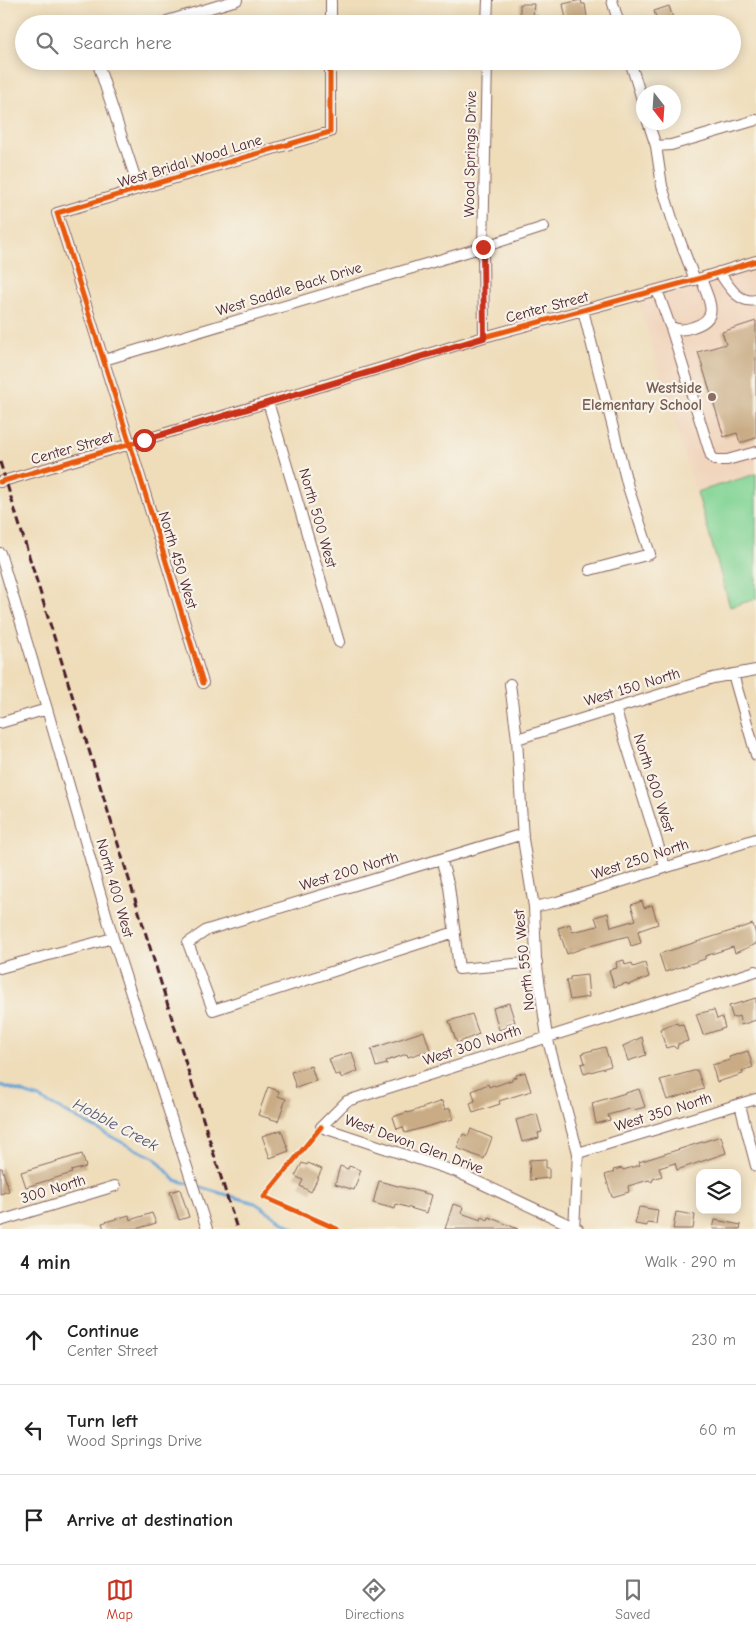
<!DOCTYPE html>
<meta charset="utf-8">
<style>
:root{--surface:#fff;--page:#f2f2f2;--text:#222;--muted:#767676;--line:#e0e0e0;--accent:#c8321e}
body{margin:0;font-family:"Comic Neue",sans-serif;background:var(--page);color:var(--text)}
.controls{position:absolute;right:15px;bottom:15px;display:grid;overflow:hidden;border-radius:10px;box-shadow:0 2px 12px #0003}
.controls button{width:45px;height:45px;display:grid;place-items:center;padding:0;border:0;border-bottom:1px solid var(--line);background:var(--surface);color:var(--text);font:25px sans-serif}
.compass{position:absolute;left:636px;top:85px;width:45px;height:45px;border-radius:50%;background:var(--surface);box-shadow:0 2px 12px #0003;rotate:163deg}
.stop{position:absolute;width:15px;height:15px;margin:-11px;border:4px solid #c8321e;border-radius:50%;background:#fff}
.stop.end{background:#c8321e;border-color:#fff;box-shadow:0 1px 5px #0008}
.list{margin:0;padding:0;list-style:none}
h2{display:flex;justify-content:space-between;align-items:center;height:65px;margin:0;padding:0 20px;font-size:21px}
h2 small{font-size:16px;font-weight:400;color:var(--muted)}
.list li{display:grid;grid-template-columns:32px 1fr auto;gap:15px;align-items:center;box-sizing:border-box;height:90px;padding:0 20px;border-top:1px solid var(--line)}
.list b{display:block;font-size:19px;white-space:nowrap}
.list p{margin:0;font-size:16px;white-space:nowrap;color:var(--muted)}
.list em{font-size:16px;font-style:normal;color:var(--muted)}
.icon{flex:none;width:28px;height:28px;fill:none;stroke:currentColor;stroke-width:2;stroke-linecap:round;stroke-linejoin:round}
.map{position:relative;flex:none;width:756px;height:1229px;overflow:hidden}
.search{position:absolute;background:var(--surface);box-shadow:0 2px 12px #0003;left:15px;right:15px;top:15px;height:55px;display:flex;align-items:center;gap:12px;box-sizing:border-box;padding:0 18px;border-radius:28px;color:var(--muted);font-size:19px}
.sheet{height:335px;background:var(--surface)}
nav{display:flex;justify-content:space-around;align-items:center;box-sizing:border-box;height:70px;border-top:1px solid var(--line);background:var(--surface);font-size:14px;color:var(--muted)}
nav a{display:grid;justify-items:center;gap:2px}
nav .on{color:var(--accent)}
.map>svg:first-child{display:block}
.built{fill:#f1d5bd}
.green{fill:#82d495;stroke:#667a60}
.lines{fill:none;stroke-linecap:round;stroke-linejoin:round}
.stream{stroke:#61a1d4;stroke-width:3}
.building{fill:#c9ac85}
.minor-casing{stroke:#84625d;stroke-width:12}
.minor{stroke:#fff;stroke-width:10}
.rail{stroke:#4a1f2b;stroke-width:3;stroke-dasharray:8 4;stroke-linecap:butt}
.cycleway-casing{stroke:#f7f3e8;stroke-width:8}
.cycleway{stroke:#e8590c;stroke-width:5}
.route{stroke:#c8321e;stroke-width:6}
.education-dot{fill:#8d6e63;stroke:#f7f3e8;stroke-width:2}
.labels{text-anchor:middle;stroke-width:4.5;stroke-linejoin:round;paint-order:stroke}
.street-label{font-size:15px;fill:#4a1f2b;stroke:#f7f3e8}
.education-label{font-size:15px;font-weight:bold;fill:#785e54;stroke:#f7f3e8;text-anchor:end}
.water-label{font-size:16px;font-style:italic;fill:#53536f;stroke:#f7f3e8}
</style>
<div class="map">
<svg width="756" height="1229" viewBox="0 0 756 1229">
<rect width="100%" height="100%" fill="#f7f3e8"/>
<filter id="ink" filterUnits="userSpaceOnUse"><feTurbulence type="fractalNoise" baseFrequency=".02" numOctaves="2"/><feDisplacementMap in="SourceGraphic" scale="10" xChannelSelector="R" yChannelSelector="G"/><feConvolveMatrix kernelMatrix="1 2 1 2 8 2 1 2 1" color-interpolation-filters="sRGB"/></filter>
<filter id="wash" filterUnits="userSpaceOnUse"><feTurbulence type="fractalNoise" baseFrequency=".0096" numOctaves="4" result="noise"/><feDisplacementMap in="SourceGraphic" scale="20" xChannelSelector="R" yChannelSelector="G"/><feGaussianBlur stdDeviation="1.12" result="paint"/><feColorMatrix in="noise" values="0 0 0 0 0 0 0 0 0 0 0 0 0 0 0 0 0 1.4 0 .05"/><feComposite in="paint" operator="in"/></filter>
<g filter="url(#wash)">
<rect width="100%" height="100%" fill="#efddba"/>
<path class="built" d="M756,270V599L730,607L639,303Z"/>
<path class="green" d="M756,474V599L730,607L697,492Z"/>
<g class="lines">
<path class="stream" d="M0,1085L39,1098L127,1145L155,1158L175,1180L190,1184
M196,1186L255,1203L295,1229"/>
</g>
<g id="blocks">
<path class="building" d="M581,0L582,4H585L588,24H567L563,4Z
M520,4H534L533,15L538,16V24H517V16L520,15Z
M669,6L675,24H658L654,11Z
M756,321V438L740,443L737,433L724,437L698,352L726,344L722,332Z
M642,901L644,908L652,905L658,924L638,931L641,943L631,946L628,936L586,947L567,954L558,928L570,924L572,932L598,926L595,917L608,913L611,927L636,920L631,905Z
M753,924L756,935V944L735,953L733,947L705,956V959L665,972L659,954Z
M624,960L625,965L632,963L633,967L645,963L649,977L628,985L627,983L614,987L609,970L617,968L616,962Z
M587,975L589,997L570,1000L566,980H570V977Z
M756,998V1020L741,1025L739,1016L733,1018L729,1006Z
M509,1003L515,1022L507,1024L508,1027L499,1030L493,1008Z
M714,1010L717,1019L722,1017L725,1028L703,1035L696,1014Z
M472,1014L479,1034L457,1043L449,1021Z
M677,1022L678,1025L683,1024L688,1041L678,1044L677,1049L673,1046L666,1048L660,1029Z
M424,1031L430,1050L408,1057L407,1054L386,1061L387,1064L376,1067L371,1049Z
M642,1037L646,1055L628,1061L623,1046Z
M605,1047L611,1066L584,1074L581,1064L585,1063L582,1053Z
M748,1051L753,1067L742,1071L743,1074L717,1082L712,1065L730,1060L729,1057Z
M352,1052L358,1071L341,1078L340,1074L335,1075L329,1059Z
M311,1066L316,1081L296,1088L291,1072Z
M697,1070L704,1089L667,1100L660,1080Z
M525,1072L531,1091L499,1101L500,1104L473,1113L470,1103L475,1101L472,1091L488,1084L489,1087L494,1085L495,1086L512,1080V1078L516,1077V1075Z
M268,1087L279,1091L278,1096L286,1099L278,1121L258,1115Z
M639,1089L645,1107L634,1110L633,1108L608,1115L610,1120L596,1124L592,1103Z
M442,1101L445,1110L450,1108L453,1119L405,1133L403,1127L397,1129L393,1117L408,1112V1113Z
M537,1114L542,1132L538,1133L539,1138L522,1142L516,1120Z
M471,1129L492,1138L484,1159L457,1148L463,1134L468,1136Z
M281,1130L289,1151L270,1158L262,1136Z
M721,1136L726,1153L677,1170L675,1163L659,1168L662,1176L653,1179L652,1182L649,1180L628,1186L629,1192L612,1197L605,1175L614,1172L613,1170L622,1168L623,1170L640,1165L639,1162Z
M82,1154L86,1167L71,1171L72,1173L26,1187L21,1172Z
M546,1159V1168H549V1178L530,1180L529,1160Z
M302,1163L307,1165L308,1163L322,1169L311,1192L300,1186L303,1180L295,1176Z
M340,1166L348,1169L349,1166L361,1170L354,1190L335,1184Z
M0,1168H2L9,1191L0,1194Z
M379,1181L432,1195L427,1213L396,1204L395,1209L373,1203Z
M180,1189L189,1217L179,1220L170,1192Z
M453,1204L463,1207L461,1213L481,1220L482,1217L488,1220L489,1217L518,1229H445Z
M639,1207L658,1210L656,1224L647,1223V1226L635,1224Z
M676,1212L695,1215L693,1229H673Z
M152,1213L156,1223L136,1229H104L102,1223L129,1215L130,1220Z
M715,1220L741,1225L740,1229H713Z"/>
</g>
</g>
<g filter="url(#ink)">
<use href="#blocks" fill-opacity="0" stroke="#84625d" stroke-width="1"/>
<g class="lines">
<g class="minor-casing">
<path id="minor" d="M612,0L619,24
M157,24L237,0
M331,24V0
M487,24L488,0
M97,61L139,189
M630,61L644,106
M648,122L656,146L662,186L674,225L695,280
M656,146L671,145L756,120
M719,272C728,285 738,304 756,300
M657,290L670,326C677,331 685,330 693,327C722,318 708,300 701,278
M583,310L628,487L650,554L590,570
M671,328L711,456L715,460H727L756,452
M484,337L483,247L487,61
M104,360L483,247L544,227
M268,402L339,642
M0,482L130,444L484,337L701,278L756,261
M0,553L47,709L113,938L207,1229
M733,674L756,755
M203,683L130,444L57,213L330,132V61
M510,684L517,739L523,839L534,907L536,959L547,1037L578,1153L574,1229
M615,708L665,867
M0,723L47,709
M517,739L713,678L756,670
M441,859L449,886L459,969L537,962
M534,907L557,902L756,839
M455,932L213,1010L188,943L207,930L523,834
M0,968L113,938
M740,1105L756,1166
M578,1153L756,1099
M0,1221L115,1186
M578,1229L457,1172L321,1127L347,1101L756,971"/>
</g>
<use href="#minor" class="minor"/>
<path class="rail" d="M0,462L237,1229"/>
<g class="cycleway-casing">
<path id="cycleway" d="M0,482L130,444L484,337L701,278L756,261
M203,683L130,444L57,213L330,132V61
M321,1127L264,1197L337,1229"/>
</g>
<use href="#cycleway" class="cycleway"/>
</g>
</g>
<g class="lines" filter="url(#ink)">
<path class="route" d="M144,440L484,338L483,247"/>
</g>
<circle class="education-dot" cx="712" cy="397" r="5"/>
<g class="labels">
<g class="street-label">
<text transform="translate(470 154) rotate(-89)" y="5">Wood Springs Drive</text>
<text transform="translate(190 161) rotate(-17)" y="5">West Bridal Wood Lane</text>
<text transform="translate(289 289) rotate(-17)" y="5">West Saddle Back Drive</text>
<text transform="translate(547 307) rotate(-15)" y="5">Center Street</text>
<text transform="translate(72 448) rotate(-16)" y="5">Center Street</text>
<text transform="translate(318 518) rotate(74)" y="5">North 500 West</text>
<text transform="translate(178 560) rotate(73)" y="5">North 450 West</text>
<text transform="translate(632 687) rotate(-17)" y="5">West 150 North</text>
<text transform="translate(654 783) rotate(72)" y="5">North 600 West</text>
<text transform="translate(640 859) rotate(-18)" y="5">West 250 North</text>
<text transform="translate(349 871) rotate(-17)" y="5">West 200 North</text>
<text transform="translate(115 888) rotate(74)" y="5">North 400 West</text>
<text transform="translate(524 960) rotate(-96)" y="5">North 550 West</text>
<text transform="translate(472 1045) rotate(-18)" y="5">West 300 North</text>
<text transform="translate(663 1112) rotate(-17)" y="5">West 350 North</text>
<text transform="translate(414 1144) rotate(20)" y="5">West Devon Glen Drive</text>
<text transform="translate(53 1189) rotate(-17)" y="5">300 North</text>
</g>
<g class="education-label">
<text x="702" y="393">Westside<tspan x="702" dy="17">Elementary School</tspan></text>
</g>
<g class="water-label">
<text transform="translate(116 1124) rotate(28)" y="6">Hobble Creek</text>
</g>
</g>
</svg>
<div class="controls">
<button><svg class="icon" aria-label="layers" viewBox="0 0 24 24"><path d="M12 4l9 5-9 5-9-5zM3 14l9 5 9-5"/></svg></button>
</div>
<svg class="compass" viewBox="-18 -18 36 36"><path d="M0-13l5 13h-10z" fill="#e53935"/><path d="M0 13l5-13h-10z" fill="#767676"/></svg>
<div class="stop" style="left:144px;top:440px"></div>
<div class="stop end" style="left:483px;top:247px"></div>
<div class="search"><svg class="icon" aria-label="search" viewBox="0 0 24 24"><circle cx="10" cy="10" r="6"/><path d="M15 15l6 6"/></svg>Search here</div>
</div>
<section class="sheet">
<h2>4 min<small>Walk · 290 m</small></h2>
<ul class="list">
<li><svg class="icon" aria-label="ahead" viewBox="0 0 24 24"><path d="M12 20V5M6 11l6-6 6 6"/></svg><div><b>Continue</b><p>Center Street</p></div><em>230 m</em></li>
<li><svg class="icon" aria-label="left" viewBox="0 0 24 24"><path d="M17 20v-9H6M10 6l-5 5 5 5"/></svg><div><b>Turn left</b><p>Wood Springs Drive</p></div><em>60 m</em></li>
<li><svg class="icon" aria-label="arrive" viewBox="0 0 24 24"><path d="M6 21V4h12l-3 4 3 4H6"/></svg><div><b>Arrive at destination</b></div></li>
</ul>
</section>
<nav>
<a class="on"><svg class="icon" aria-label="map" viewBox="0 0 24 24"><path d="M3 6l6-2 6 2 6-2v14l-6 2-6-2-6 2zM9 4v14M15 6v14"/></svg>Map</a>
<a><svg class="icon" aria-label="directions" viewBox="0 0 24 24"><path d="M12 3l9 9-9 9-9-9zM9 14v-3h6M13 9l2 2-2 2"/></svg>Directions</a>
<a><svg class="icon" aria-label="saved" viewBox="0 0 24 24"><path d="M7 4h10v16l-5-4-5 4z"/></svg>Saved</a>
</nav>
